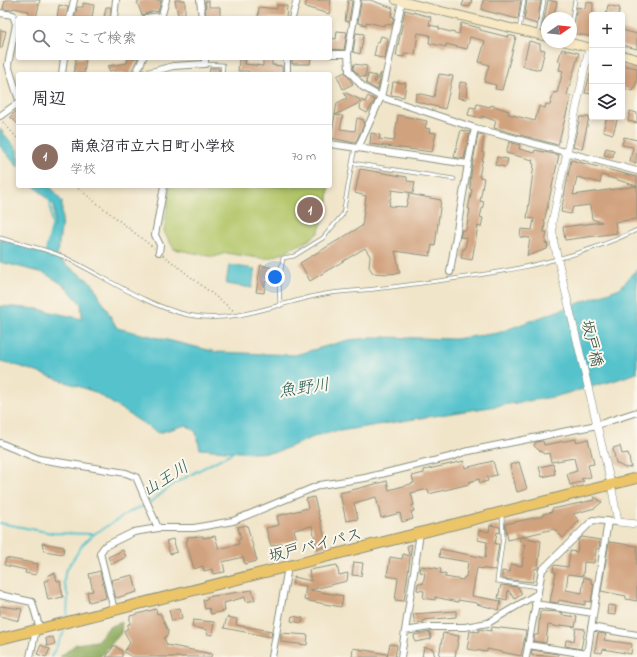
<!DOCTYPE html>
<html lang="ja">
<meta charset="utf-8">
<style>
:root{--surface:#fff;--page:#f7f7f7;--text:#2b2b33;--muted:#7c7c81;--line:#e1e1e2;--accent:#2563eb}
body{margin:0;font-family:"Indie Flower","Klee One",sans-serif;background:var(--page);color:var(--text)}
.controls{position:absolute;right:12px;top:12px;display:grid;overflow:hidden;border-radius:4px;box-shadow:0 2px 6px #0003}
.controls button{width:36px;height:36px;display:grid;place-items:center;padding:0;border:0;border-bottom:1px solid var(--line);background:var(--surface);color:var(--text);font:20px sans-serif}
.compass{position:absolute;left:541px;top:12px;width:36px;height:36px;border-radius:50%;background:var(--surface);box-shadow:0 2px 6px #0003;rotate:76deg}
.you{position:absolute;left:275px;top:277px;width:14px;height:14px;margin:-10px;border:3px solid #fff;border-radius:50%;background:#1a73e8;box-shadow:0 0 0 6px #1a73e833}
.badge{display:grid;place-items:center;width:26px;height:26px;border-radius:50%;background:var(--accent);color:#fff;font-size:13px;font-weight:700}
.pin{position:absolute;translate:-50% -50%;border:2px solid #fff;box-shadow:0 1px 4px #0006}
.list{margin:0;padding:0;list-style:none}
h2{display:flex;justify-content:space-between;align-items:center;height:52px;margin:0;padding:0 16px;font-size:17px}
h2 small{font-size:13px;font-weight:400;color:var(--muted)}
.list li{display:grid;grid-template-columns:26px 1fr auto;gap:12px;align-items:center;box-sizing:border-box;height:64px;padding:0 16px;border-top:1px solid var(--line)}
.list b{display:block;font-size:15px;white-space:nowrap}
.list p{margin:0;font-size:13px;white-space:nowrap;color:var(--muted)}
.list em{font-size:13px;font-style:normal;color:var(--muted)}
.icon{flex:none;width:22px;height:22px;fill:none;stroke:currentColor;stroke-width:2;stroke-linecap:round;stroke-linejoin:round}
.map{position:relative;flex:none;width:637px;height:657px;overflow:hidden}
.search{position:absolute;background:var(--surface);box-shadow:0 2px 6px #0003;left:16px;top:16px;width:316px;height:44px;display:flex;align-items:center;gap:10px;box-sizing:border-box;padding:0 14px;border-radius:4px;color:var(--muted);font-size:15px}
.panel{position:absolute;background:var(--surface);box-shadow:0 2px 6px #0003;left:16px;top:72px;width:316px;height:116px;border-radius:4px}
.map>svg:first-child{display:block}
.green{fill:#b2c669;stroke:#68824e}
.forest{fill:#8dab5d;stroke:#567448}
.water{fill:#55c2cc;stroke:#3a8080}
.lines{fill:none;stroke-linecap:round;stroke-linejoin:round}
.stream{stroke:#55c2cc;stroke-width:2}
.building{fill:#d1a27e}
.service-casing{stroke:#88917e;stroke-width:4.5}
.minor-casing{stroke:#88917e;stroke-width:8}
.tertiary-casing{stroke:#88917e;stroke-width:8}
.secondary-casing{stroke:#88917e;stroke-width:10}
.trunk-casing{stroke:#88917e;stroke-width:12}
.path{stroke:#88917e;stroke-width:1.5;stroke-dasharray:1 3;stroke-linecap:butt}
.service{stroke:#fff;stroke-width:3}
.minor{stroke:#fff;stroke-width:6}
.tertiary{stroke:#fff;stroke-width:7}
.secondary{stroke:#f8e8c3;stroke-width:8}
.trunk{stroke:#edc569;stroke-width:10}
.labels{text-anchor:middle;stroke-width:4;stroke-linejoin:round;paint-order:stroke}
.street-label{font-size:16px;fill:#1f3d34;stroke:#fbf7ec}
.water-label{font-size:17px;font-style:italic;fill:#2c5e5a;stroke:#fbf7ec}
</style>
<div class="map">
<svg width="637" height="657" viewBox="0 0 637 657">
<rect width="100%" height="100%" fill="#fbf7ec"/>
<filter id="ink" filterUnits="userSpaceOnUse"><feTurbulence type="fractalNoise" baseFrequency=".025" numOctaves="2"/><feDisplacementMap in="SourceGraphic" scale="8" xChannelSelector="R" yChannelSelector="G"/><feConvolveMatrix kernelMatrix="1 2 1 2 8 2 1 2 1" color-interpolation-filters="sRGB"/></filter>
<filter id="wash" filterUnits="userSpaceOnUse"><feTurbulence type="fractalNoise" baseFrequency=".012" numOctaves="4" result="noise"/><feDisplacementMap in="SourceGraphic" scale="16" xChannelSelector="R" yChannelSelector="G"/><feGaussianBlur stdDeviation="0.9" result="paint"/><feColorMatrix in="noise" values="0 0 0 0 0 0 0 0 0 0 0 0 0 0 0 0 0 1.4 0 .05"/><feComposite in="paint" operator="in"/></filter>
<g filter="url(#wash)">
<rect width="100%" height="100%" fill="#f1e5c9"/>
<path class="green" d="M170,186H320L329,188L327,210L318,233L309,240L278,255L269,258H259L226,253L214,257L174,249L164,232Z"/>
<path class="forest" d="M122,622L121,633L100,657H60L76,644L97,641L109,627Z"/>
<path class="water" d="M0,129L18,151V167L0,146Z
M34,186H50L62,202V221L57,258L92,283L117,328L217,352L295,355L348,340L381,337L454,339L498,333L620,288L637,269V373L613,381L553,397L321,434L277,452L253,453L200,449L196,432L186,425L158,433L95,392L19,366L0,362V306L38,309L82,319L81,304L64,285L44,273L0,262V239L45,254L54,224V205Z
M229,265L255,269L252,288L226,284Z"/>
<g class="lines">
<path class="stream" d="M46,250L52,226L50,200
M0,523L52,533L94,534
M67,617L68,596L64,583L65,572L83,544L94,534L133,510L147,505L175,483L237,450
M51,657L64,632"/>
</g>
<g id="blocks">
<path class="building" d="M5,0H40L36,18H28L29,11L13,8L12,10L3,9Z
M143,0H161L158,12L154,11L142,15L137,2Z
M175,0H185V14L178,15Z
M307,0H331L329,14L305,7Z
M348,0H352L349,22L345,21Z
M361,0H370L393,8L391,16L394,17L392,25L384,24V26L366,22V25L358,23Z
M464,0H472L470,7L462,6Z
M483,0H521L518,19L482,10Z
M527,0L541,1L537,24L524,20Z
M548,0L557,2L553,18H547V26L543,25Z
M205,1H209V7H220V18H206Z
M586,2L593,3L592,37L572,33L577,7L585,9Z
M83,3L94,5L92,18H75L77,7H83Z
M59,5L68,7L66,18H57Z
M277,5L287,6L286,18H258L259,7L277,9Z
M608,5L620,8L618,15H606Z
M106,7H111L110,18H104Z
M405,10L431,17L429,25L439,27V29L459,34L461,23L480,28V30L508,37V35L516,37L502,90L495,89L496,85L484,82L489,65L479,62L485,41L470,37L467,49L446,44V47L429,43L430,35L418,33L415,55L405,53L404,57L396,56Z
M0,30L6,31L2,48H0Z
M622,30L637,34V49L622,45Z
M337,31L347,32L344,50L330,49V38L336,39Z
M356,33L364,34L360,54L353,52Z
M381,36L388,38L385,59L374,56L377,42H379Z
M529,41L540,44V49L545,50L540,70L523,66Z
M562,49L579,53L567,95L571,96L558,145L494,128L496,121L482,116V118L468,115L470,107L476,108L477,104L490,107L491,105L509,111L508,114L535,121L539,106L545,108L546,104L550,105L554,92L557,93L563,71L559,70L561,62L558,61Z
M76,58H86L84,74H74Z
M128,58H138L130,74H115V70L109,71L108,66L127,63Z
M263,58H272V65L282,66V74H249V71H238L239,59H246L245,64L263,66Z
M292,58H311L310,64H292Z
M354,64L367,66L365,77L360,76L353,69Z
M622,65L637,68V81L633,91L622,88Z
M210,68H219V74H209Z
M345,72L353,84L343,89L337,76Z
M381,73L378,90L366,83L368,74L376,76L374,82H376Z
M439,74L453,76L445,109L415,101L417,93L434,97Z
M590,74H592V94L585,93Z
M393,82L406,83L404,97L391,95Z
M460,82L467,83L466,99L458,98Z
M344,92L365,102L368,96L375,100L367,113L360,109L361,102L335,115L343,116L340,129L355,131L357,118L364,120L363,127L355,143L331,138L337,103L347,98Z
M18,109V124L10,117Z
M630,111L637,113V123L628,121Z
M398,115L427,121L425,128L430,129L429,132L436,133L432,152L370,144L371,133L380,135L379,139L394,141Z
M580,117H589L582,149L573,147Z
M607,117H618L613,134L603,131Z
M461,130L470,132L464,159L454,157Z
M478,134L484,135L482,152L484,153L479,177L484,178L480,201L484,202L480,217L483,218L481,227L478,226L472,260L461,258L463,249H465L467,238L460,237L462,230H466L470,209H468L472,190L470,189L471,173Z
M624,137L637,140L636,163L630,161L633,147L622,145Z
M509,142L520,145L519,149L534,153L535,150L559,155L544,222L545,223L544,232H547L545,243L548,244L547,249L527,256L530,238L520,237L521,229L532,230L534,219L527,218L534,164L532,163L533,160L506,153Z
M606,148L614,150L613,157L604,155Z
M497,157L508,159L506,167L495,165Z
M571,160L637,177V186L602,175L600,183L577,177L573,195L637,186V219L615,222L617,233L565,240L563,227L602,222L592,219L590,205L573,207L571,214L561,212Z
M360,169L407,177V181L415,182L413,193L392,190L389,206L406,207L409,194L441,200L435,246L432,245L430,256L395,251L400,273L388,274L373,273L369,267L370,256L365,248L310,281L300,263L362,226L366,196L355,193Z
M261,265L277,269L275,278L266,277L264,293L256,292Z
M576,439V442L588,439L594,464L588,465L591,477L581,479L584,481L570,485L567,474L577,471L574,458L551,462L549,453L544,454L534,446L536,442L543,441L544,445Z
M620,446L622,454L628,453L631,467L625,468L616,463L613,448Z
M464,461L465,468L493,461L497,475L487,477L488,481L480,483L479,479L469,482V484L429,494L428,489L411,493L414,505H412L414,511L411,512L413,519L402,522L400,513L381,518L376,497L354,503L358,519L346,521L340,493L387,481L389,490L414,483L412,476L424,473V470Z
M519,462L527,489L517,492L510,465Z
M553,464L555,474L542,477L539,467Z
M593,496L602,502L595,508L573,514L579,521L563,538L554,529L520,537L541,541L538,569L535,568L533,582L502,579V571L510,572L511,564L522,566L525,544L521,545L519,537L508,540L505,524L543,516V514L552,512V509L595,500Z
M314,497L327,546L317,549L312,526L294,530L297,540L271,546L266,528L279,525L277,516L308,508L306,499Z
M247,525L257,561L245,564L243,557L223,562L225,572L213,574L212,569L204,571L203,566L194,569L186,541H188L187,537L203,536V538L215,536L219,549L239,544L238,540L241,539L238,527Z
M490,525L500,527V533L497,532L495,544H499L495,570L477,568L472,596L501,601L499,610L477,604V603L458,600V602L435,597V600L423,598L424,591L417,590L418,583L423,584L425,573L420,572L421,566L441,569L440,573L446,574L445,577L463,580L464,577H466L468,562L439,557L440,549L485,558L487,542L478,540L479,530L489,532Z
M582,537L600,540L599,549H596L594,563L584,562L583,576L568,574L566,590L582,593L584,577L591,579V583L594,584L591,602L585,601V605L559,600L558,603L550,602L556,572H553L554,565L568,567L570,551L577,552L579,540Z
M173,539L177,552L170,554L166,541Z
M609,542L637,546V601L626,599V596L601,591Z
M42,543L64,547L63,554L44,551Z
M412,544L404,601L395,600L398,578L387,576L390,557L402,559L403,554L409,556L407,546Z
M123,550L126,557L112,564L108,557Z
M6,558L38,564L36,575L25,573L26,570L4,565Z
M354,562L363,563L361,576L352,575Z
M337,565L339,575L348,573L347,581L310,590L343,596L341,607L304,600L306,586L292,584L294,577L311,581L309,570Z
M100,571L106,598L89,602L87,592L93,591L89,574Z
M55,573L57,581H60L63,597L48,600L44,581L49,580L48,575Z
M133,575L137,592L116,598L111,580Z
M501,585L518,587L522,594L515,599L508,590L507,600L498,598Z
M252,590L255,600L246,602L245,597L224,603L225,611L211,614L209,608L205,609L203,600L207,599V597Z
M608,605L616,606L615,615L607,614Z
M0,606L22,609L19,621L0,616Z
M180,608L182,618L172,621L169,610Z
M156,609L157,614L160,613L168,631L167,636L164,638L167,645L212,654L211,657H132L124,652L130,643L124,631L128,628V624H130V616Z
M456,611V617L424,620V622L415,623L413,614Z
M540,611L558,612L563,613L562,615L577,617L575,627L561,625L560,627L548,625L546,643L533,641L535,635H538Z
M292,616L303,618L302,623L291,621Z
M227,617L237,619L236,625L272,631L271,637L224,628Z
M193,620L214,622L212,635L207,634V630L192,627Z
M492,627L526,631L521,656L487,649V652L467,649L470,631L479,632V629L491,631Z
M576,628L585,629L581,649L565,646L566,640L574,641Z
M430,632L431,639L415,642L414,635Z
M281,633L308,635L307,645L281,642Z
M443,633L459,636L455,657H439Z
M598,633L606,634L604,640L632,644L631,654L603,649L602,653L595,652Z
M53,637L55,644L47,646L46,638Z
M390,644L397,645L395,657H387Z
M41,645L50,649L46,657L37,654Z
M114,645L122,651V657H106Z
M424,647L433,649L435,657H422Z
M353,648L387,654V657H352Z
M532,650L558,654V657L531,655Z"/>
</g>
</g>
<g filter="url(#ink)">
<use href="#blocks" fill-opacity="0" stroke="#88917e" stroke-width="1"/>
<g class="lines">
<g class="service-casing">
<path id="service" d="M571,23L575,0
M519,30L524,0
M538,34L544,0
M205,64L223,65L222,74
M352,163L454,179
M0,238C21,244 44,248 64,257C104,276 144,305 188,315C234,325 280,302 325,294C341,291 358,291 375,289C464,278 556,269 637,230
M280,306L279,281L283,258L294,256L323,238L343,214L355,147
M502,515L503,537L497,581L538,587"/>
</g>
<g class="minor-casing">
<path id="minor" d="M200,0L202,18
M357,0L348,54L349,71L363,87L381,97L475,128L637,171
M0,13L13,15L16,24L8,65L18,97
M70,18L74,0
M114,18L116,0
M146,18L162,16
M161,18L166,0
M292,18L297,0
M330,54H348
M62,74L64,58
M136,74L143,58
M144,74L173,66L205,64V58
M287,74V58
M0,116L18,103
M330,144L468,164L475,128
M358,148L381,97L402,1
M159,252L160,245L155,235L164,186
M450,272L468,164
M0,443L39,459L126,473L136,477L158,528
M0,595L32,602L40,629
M535,604L593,613
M114,610L100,553L105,546L134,532L158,528H194L233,521L320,485L365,478L454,456L464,452L597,425L637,412
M591,627L637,635
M405,631L430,627H465L488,623L537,594
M528,645L587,654L608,521
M30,657L36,630
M272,657L288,567
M401,657L420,533
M526,657L542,570L593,520L618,522"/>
</g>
<g class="tertiary-casing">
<path id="tertiary" d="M589,48L552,223L554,243L611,484L618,522L637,524"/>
</g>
<g class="secondary-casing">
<path id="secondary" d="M396,0L547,37
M566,42L592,48
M622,55L637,59"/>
</g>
<g class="trunk-casing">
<path id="trunk" d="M0,639L637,478"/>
</g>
<path class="path" d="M3,122L18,139
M75,186L154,248
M163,255L234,311"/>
<use href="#service" class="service"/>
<use href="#minor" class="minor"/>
<use href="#tertiary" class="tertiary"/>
<use href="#secondary" class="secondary"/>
<use href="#trunk" class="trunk"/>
</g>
</g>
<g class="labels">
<g class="street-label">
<text transform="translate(593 343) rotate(77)" y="6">坂戸橋</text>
<text transform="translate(315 544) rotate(-14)" y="6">坂戸バイパス</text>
</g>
<g class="water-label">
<text transform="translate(304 387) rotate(-8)" y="6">魚野川</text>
<text transform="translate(165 478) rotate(-32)" y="6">山王川</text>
</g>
</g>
</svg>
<div class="controls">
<button>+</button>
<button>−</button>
<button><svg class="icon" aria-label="layers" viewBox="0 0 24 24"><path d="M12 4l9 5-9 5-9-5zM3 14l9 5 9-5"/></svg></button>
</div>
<svg class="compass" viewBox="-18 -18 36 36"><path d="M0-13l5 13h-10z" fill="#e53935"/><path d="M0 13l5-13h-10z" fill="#7c7c81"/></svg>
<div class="you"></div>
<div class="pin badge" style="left:310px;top:210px;background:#8d6e63">1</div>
<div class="search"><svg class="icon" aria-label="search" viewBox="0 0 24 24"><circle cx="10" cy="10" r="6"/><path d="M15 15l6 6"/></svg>ここで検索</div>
<section class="panel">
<h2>周辺<small></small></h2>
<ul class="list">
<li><span class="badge" style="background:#8d6e63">1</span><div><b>南魚沼市立六日町小学校</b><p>学校</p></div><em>70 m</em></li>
</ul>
</section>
</div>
